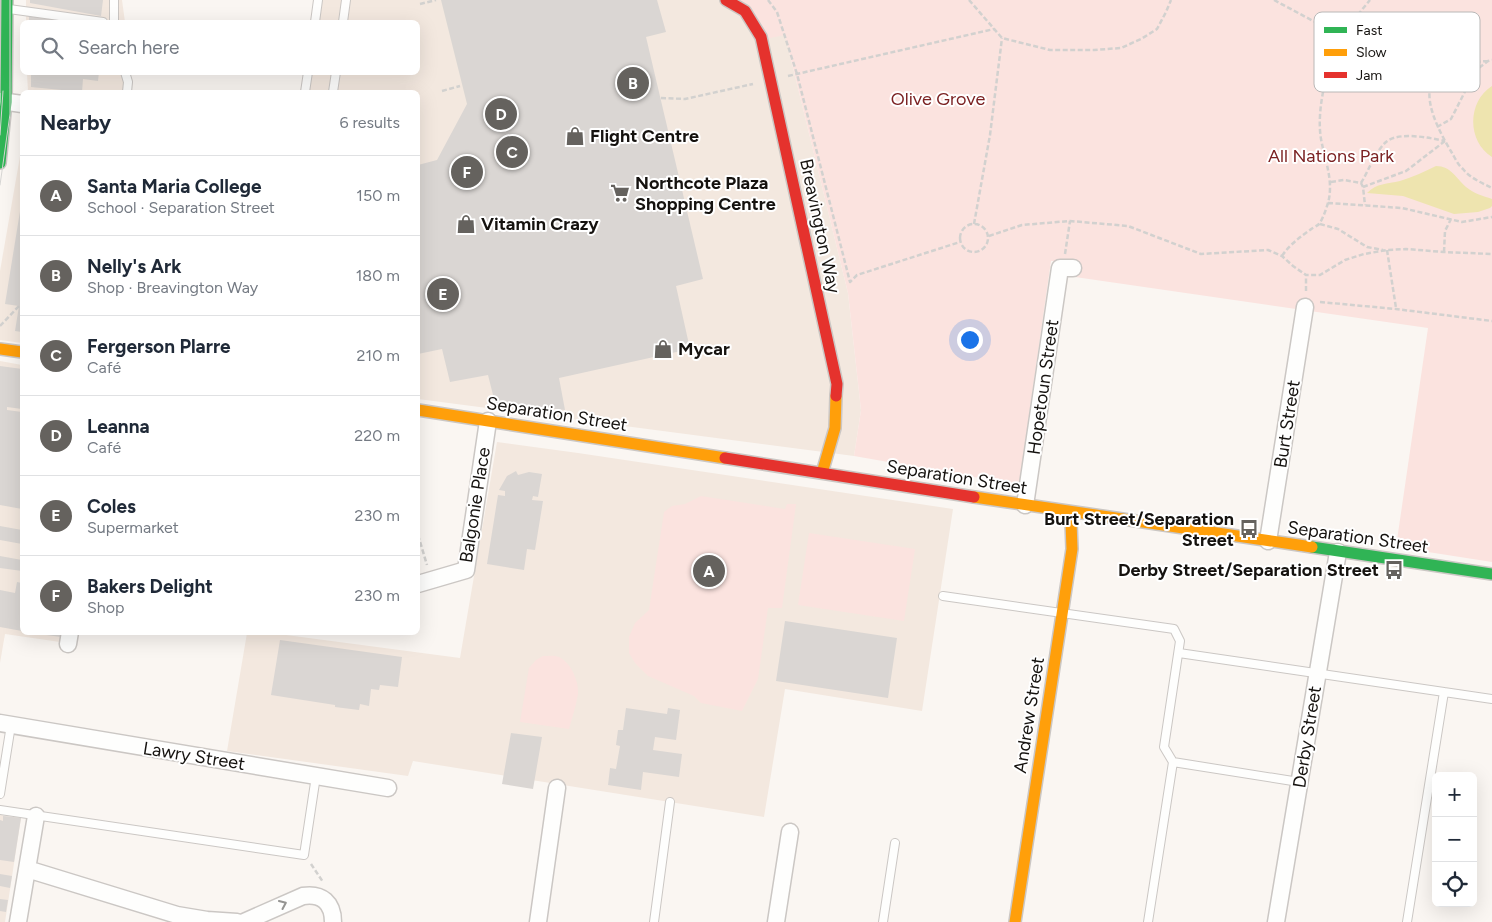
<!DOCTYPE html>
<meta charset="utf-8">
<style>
:root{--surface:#fff;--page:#f2f2f3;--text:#1f2937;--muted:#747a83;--line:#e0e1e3;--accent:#65625e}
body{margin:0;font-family:Figtree,sans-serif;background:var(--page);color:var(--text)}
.controls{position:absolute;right:15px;bottom:15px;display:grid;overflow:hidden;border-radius:8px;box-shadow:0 5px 20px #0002}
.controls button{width:45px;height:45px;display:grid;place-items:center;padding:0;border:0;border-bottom:1px solid var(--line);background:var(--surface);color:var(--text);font:25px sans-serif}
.you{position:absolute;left:969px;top:339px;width:18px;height:18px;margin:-12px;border:4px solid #fff;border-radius:50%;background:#1a73e8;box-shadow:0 0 0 8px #1a73e833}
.badge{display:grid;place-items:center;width:32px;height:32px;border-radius:50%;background:var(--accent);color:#fff;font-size:16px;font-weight:700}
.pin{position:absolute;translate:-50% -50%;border:2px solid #fff;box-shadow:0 1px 5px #0006}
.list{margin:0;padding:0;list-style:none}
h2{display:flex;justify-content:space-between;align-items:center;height:65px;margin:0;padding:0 20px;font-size:21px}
h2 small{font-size:16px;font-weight:400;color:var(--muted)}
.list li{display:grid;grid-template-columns:32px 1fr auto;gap:15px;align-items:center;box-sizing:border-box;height:80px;padding:0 20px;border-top:1px solid var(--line)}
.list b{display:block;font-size:19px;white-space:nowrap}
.list p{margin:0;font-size:16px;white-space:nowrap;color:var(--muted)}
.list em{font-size:16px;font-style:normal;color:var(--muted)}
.icon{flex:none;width:28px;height:28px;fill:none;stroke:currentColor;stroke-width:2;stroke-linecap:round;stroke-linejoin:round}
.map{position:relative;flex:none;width:1492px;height:922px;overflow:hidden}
.search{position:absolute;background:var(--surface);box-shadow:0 5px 20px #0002;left:20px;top:20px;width:400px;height:55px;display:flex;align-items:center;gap:12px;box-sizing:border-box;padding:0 18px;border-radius:8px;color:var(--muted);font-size:19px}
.panel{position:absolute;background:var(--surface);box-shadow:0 5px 20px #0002;left:20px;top:90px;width:400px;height:545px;border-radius:8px}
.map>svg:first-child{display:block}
.built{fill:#f3e8df}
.green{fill:#fbe3df}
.water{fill:#eee4af}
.building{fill:#dad6d3}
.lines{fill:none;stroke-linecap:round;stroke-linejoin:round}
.lane-casing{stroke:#cbc7c4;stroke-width:10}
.street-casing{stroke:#cbc7c4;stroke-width:19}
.fast-casing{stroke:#cbc7c4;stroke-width:14}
.slow-casing{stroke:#cbc7c4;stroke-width:14}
.jam-casing{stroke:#cbc7c4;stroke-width:14}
.path{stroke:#d2d1cf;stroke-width:2.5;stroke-dasharray:5 2.5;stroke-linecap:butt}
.lane{stroke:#fefefd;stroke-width:8}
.street{stroke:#fefefd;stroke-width:16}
.fast{stroke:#30b455;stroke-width:11}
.slow{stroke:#ff9f0a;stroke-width:11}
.jam{stroke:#e5322d;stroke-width:11}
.tram{stroke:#d6d5d3;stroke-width:1}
.oneway{stroke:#959492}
.labels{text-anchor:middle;stroke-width:4;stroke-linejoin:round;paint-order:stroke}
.park-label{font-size:18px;fill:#7b2122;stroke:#fff}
.poi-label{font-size:18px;font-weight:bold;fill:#15120f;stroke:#fff;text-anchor:start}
.street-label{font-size:18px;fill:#15120f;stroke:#fff}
.key{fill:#fff;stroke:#b9b8b7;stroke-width:1}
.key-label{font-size:14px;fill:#15120f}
</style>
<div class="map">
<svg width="1492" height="922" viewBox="0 0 1492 922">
<rect width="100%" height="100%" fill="#faf6f2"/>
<path class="built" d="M26,0H122L125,22H26Z
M322,0H738L785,35L848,293L861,410L854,456L418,399V92H307L310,73L418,72V22H318Z
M27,73H131V92H38L28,91Z
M22,145V343L0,340V271Z
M0,361L22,365V632L62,633L60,642L5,634L0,663Z
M497,442L578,453L953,509L922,711L785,689L764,817L413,761L408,776L227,751L247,633H271L460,658Z
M0,815L21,818L5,922H0Z"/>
<path class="green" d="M738,0H1492V562L1396,547L1428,328L1075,277L1077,263L1051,261L1019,485L854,456L861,410L848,293L785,35L770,38Z
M701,496L785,509L787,504H796L782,608H768L758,679L742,711L701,703L694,696L648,676L635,663L629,653V637L635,623L649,610L664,512L672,506L685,504Z
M809,533L915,549L904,621L798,605Z
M543,656C548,656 554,655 559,657C571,663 579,681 578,694C576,706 572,718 569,729L520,722L529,668L536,660Z"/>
<path class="water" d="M1492,86V157C1467,141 1467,102 1492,86Z
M1436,166C1451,166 1456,178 1466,187C1473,193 1483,196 1492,199V206L1490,208L1478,212L1454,214L1403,196L1367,193C1377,183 1387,184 1400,181C1413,177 1424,172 1436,166Z"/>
<path class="building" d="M30,0H103L101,16L30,3Z
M441,0H657L666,32L646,37L703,279L676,286L690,349L559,378L565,410L495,403L488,375L450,382L442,349L418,354V165L437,160L467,104Z
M29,15L76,21V22H29Z
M31,72H99L98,81L83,79L82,92L31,87Z
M22,199V332L15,331L19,306L5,304Z
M0,366L22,369V409L7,407V410L22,412V509L0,505Z
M516,471L518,475L529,472L542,474L538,497L533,496L532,500L543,501L535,550L527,549L524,570L487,564L498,495L505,496V491L499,490L507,476Z
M0,526L22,530V544L0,540Z
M0,556L22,560V571L0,568Z
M17,582L22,583V631L0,627V590L15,593Z
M785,621L897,638L888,698L776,681Z
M39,632H62L61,637L39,634Z
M280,640L402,657L398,687L380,685L379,690L371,689L369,706L360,704L359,710L335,707V705L271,695Z
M626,708L667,714L668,708L680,710L676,740L655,737L653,750L682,754L679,777L643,772L641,790L608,785L610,768L616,769L620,746L616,745L618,730H623Z
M511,733L542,737L533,789L502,784Z
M3,816L21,818L14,862L0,860V820L3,821Z
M0,874L12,876L10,888L0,886Z
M0,899L8,900L6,912L0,911Z"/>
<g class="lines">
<g class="lane-casing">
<path id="lane" d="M9,9L103,22
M114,22V0
M315,22L318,0
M343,22L346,0
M125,72L128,82L127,92
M305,92L308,72
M333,92L336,72
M943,596L1174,629L1180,641L1164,747L1173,762L1148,922
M1179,653L1492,699
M1173,762L1299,782
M0,794L11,725
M0,810L304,855L316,776
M654,922L670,802
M883,922L895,843
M1407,922L1444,692"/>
</g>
<g class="street-casing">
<path id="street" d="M0,101L22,104
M1025,505L1060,268H1073
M1268,541L1305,307
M418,584L466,570L488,421
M68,644L70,632
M0,723L388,788
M27,869L177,915L207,920L237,922
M18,922L36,816
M244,922L303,896C322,893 333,903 333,922
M538,922L557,788
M776,922L790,832
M1276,922L1338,552"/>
</g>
<g class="fast-casing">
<path id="fast" d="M0,163L6,102L7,0
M1312,547L1492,574"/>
</g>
<g class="slow-casing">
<path id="slow" d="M0,349L22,352
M418,410L725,458
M822,473L835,428L836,396
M974,497L1312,547
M1015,922L1072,549L1071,522L1073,512"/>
</g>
<g class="jam-casing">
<path id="jam" d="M726,0L745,11L761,37L837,384L836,396
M725,458L974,497"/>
</g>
<path class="path" d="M768,0L777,12L797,74L850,282L857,275L960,242
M969,0L1002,38L1050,50H1094L1121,48L1141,39L1157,29L1166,12L1171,0
M1274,0L1343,37L1432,81
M420,4L436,0
M1488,61C1475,62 1449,63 1439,72C1416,91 1440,133 1452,153C1455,158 1458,165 1463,169C1470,178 1482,183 1492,188
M788,76L994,29
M442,91L460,86
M661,98L685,99L753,84
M1437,127L1451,119L1476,70L1488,61L1492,60
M1331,182L1344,180L1361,183L1363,187L1365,205
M1361,183C1369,170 1375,152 1386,142C1399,131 1430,138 1445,141
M1363,187L1406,171L1445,141
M1328,203L1402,208L1462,222L1492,217
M960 238a14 14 0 1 1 28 0a14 14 0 1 1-28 0Z
M974,224L990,135L1002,38
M1320,224L1338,229L1367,247L1383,250
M989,236L1022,225L1070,221L1128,226L1201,254L1268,250L1282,256L1293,266L1306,275H1320L1345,260L1364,254L1387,250L1406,249L1444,252L1492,254
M1387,250L1396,308
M1444,252L1445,231L1451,219
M1065,254L1070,221
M1282,256C1289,245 1299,238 1310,230C1312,228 1317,226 1319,224C1323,219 1326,209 1328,203C1334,181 1325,161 1321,139C1316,110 1327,63 1343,37C1350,24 1360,12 1370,0
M1306,291V275
M1320,302L1396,309L1492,321
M0,326L19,306
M418,535L427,565
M311,864L323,882"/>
<use href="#lane" class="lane"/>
<use href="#street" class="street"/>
<use href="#fast" class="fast"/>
<use href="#slow" class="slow"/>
<use href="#jam" class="jam"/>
<path class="tram" d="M0,135L3,91
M0,185L10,114V0"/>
</g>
<defs><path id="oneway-chevron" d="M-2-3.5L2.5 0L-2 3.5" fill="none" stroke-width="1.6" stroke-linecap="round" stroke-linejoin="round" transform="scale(1.25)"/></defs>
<use class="oneway" href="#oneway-chevron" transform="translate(283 904) rotate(-24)"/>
<defs>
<g id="shop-bare" transform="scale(1.5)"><path d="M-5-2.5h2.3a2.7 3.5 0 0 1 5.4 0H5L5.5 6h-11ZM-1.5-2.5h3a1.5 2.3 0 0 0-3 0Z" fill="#65625e" stroke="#fff" stroke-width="2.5" paint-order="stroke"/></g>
<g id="supermarket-bare" transform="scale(1.5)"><path d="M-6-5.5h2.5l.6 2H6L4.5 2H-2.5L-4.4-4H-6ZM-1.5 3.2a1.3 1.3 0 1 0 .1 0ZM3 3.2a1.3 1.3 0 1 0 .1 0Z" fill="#65625e" stroke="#fff" stroke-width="2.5" paint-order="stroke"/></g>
<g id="bus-bare" transform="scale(1.5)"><path d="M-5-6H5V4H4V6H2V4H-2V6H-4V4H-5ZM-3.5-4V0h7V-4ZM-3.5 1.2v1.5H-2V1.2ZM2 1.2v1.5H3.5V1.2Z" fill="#65625e" stroke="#fff" stroke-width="2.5" paint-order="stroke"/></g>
</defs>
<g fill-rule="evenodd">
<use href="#shop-bare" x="575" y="136"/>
<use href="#supermarket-bare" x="620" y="193"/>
<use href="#shop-bare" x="466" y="224"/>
<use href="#shop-bare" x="663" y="349"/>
<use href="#bus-bare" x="1249" y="529"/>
<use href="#bus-bare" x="1394" y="570"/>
</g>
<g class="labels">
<g class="park-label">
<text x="938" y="105">Olive Grove</text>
<text x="1331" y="162">All Nations Park</text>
</g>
<g class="poi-label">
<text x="590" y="142">Flight Centre</text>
<text x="635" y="189">Northcote Plaza<tspan x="635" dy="21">Shopping Centre</tspan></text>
<text x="481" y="230">Vitamin Crazy</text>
<text x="678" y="355">Mycar</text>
<text x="1234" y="525" text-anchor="end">Burt Street/Separation<tspan x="1234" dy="21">Street</tspan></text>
<text x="1379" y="576" text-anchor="end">Derby Street/Separation Street</text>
</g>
<g class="street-label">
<text transform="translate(820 226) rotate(78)" y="6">Breavington Way</text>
<text transform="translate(1043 387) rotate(-82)" y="6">Hopetoun Street</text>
<text transform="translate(557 414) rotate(9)" y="6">Separation Street</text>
<text transform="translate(1287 424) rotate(-81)" y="6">Burt Street</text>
<text transform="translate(957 477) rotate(9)" y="6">Separation Street</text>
<text transform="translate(475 505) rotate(-81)" y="6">Balgonie Place</text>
<text transform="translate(1358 537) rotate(8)" y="6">Separation Street</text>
<text transform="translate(1029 715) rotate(-81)" y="6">Andrew Street</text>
<text transform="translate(1307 737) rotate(-81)" y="6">Derby Street</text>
<text transform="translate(194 756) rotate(9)" y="6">Lawry Street</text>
</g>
</g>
<rect x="1314" y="12" width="166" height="80" rx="8" class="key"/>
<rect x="1324" y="27" width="23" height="6" fill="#30b455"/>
<rect x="1324" y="49" width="23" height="7" fill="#ff9f0a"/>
<rect x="1324" y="72" width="23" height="6" fill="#e5322d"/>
<g class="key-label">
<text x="1356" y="35">Fast</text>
<text x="1356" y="57">Slow</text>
<text x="1356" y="80">Jam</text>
</g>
</svg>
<div class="controls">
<button>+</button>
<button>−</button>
<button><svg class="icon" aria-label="locate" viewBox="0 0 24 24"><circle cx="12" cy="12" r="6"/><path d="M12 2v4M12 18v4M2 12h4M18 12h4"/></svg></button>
</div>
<div class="you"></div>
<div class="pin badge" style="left:709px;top:571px">A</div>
<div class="pin badge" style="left:633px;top:83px">B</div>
<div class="pin badge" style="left:512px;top:152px">C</div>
<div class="pin badge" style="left:501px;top:114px">D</div>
<div class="pin badge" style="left:443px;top:294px">E</div>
<div class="pin badge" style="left:467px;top:172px">F</div>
<div class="search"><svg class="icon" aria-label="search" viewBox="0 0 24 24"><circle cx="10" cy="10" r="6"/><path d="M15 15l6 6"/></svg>Search here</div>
<section class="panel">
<h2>Nearby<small>6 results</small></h2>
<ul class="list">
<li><span class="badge">A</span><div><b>Santa Maria College</b><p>School · Separation Street</p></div><em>150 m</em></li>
<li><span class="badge">B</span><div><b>Nelly's Ark</b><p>Shop · Breavington Way</p></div><em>180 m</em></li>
<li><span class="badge">C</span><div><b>Fergerson Plarre</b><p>Café</p></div><em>210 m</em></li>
<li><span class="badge">D</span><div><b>Leanna</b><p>Café</p></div><em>220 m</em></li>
<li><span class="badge">E</span><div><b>Coles</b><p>Supermarket</p></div><em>230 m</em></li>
<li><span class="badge">F</span><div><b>Bakers Delight</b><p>Shop</p></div><em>230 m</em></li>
</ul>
</section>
</div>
